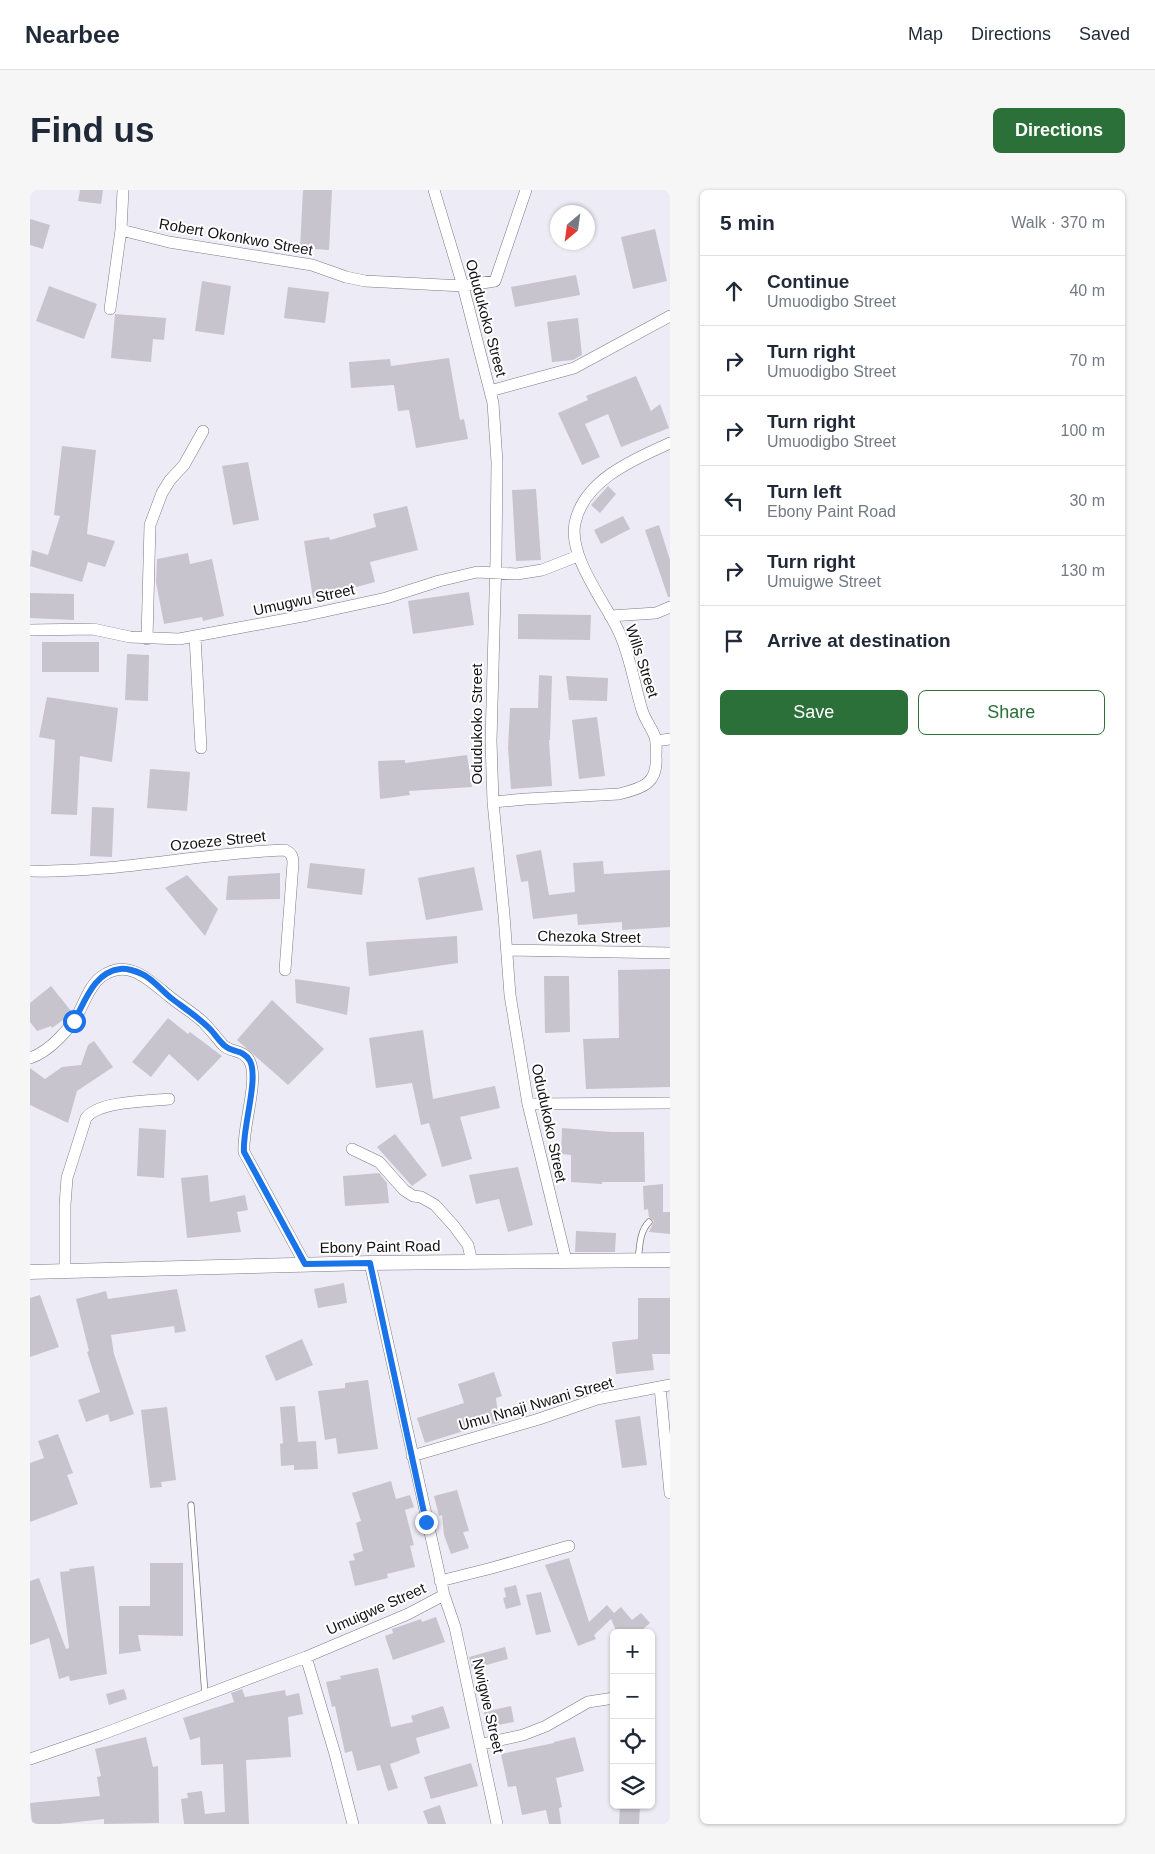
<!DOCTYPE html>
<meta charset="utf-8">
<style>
:root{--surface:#fff;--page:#f6f6f7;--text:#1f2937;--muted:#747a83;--line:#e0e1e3;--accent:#2b6f39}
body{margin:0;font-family:Arial,sans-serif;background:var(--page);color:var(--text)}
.controls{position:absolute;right:15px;bottom:15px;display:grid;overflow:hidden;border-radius:8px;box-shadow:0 1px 4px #0004}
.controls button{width:45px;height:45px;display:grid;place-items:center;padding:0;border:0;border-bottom:1px solid var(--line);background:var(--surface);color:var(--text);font:25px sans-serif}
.compass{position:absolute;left:520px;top:15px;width:45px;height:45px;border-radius:50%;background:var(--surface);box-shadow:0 1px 4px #0004;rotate:209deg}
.stop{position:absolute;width:15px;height:15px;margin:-11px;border:4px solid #1a73e8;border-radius:50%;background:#fff}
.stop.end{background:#1a73e8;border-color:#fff;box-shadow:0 1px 5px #0008}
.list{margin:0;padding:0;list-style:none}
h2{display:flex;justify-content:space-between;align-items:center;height:65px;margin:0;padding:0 20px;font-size:21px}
h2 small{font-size:16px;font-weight:400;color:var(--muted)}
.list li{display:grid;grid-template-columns:32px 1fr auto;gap:15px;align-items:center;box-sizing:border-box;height:70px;padding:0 20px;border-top:1px solid var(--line)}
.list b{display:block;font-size:19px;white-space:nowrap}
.list p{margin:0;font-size:16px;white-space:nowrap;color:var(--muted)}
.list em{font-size:16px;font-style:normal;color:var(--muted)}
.actions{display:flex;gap:10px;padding:15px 20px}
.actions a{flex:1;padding:11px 0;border:1px solid var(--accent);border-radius:8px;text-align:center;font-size:18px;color:var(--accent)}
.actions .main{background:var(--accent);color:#fff}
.icon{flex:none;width:28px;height:28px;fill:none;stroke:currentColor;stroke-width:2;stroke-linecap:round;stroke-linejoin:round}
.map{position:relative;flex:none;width:640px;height:1634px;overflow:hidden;border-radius:8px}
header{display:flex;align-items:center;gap:30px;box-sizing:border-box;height:70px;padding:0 25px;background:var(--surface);border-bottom:1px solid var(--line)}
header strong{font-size:24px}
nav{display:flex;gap:28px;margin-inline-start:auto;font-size:18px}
.intro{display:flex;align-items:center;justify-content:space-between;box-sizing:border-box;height:120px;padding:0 30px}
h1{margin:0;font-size:35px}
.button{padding:12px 22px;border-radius:8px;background:var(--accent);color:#fff;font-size:18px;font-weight:700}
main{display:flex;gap:30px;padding:0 30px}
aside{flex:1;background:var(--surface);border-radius:8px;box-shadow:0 1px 4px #0004}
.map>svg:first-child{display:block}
.building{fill:#c7c4ce}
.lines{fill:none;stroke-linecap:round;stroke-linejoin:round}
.service-casing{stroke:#7d7b83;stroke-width:7}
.minor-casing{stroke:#7d7b83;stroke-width:12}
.tertiary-casing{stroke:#7d7b83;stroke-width:15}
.service{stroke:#fff;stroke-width:5.5}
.minor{stroke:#fff;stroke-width:11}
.tertiary{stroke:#fff;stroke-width:14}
.route{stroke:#1a73e8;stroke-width:6}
.labels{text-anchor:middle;stroke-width:4;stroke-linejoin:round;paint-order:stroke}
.street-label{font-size:15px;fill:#131215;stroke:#fff}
</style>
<header>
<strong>Nearbee</strong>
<nav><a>Map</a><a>Directions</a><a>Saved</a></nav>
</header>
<div class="intro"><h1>Find us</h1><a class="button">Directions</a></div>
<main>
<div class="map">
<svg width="640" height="1634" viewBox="0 0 640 1634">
<rect width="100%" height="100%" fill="#edebf5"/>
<path class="building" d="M50,0H73L71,14L48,11Z
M273,0H302L299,60L270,58Z
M0,29L20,35L13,59L0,55Z
M625,39L637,91L603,99L591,47Z
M546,85L550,105L485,117L481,97Z
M172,91L201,96L194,145L165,141Z
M19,96L67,114L54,149L6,131Z
M258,97L299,102L295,133L254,128Z
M85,124L136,128L134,150L123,149L121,172L81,168Z
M548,128L552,165L543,170L522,172L517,132Z
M419,168L430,230L434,229L438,249L386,258L379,220L368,221L364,195L321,198L319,172L360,169L361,176Z
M606,186L621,221L630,214L639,238L591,257L578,224L555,234L570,267L552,275L528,223L558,210L556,206Z
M32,256L66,260L57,344L85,351L75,377L58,372L52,392L0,376L2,360L18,365L30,326L24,325Z
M218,272L229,330L203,335L192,276Z
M578,296L586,304L570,323L561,315Z
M506,299L511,370L486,371L482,300Z
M377,316L388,360L340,372L345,392L308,402V404L283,408L274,351L299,347L300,350L346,337L343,324Z
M593,326L600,339L571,354L564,340Z
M629,335L640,370V407H638L615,340Z
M158,363L160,374L182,369L194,426L173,431L172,427L134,434L126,392L127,369Z
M439,402L444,435L383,444L378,411Z
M0,403L44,404V430L0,428Z
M488,424L561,425L560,450L488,449Z
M12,452H69V482H12Z
M97,464L119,465L118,511L95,510Z
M509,485L522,486L520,550H519L522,596L481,599L478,558L480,518H508Z
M536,486L578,488L577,511L539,510Z
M17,507L88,518L82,572L50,566L47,625L21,624L25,550L9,547Z
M567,527L575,586L549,589L542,530Z
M437,565L442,597L379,601L380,605L350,609L348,571L375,570V573Z
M120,579L160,582L157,621L117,618Z
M62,617L84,618L82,667L60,666Z
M511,660L519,705L545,702L543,673L573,671L574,684L640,680V737L592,740V732L548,735L547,724L503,729L498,691L491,692L486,665Z
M280,673L335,679L332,705L277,698Z
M444,677L453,720L396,730L388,688Z
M250,683V709L196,710L198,686Z
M157,685L188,719L175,746L135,698Z
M427,746L428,773L339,786L336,752Z
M640,779V897L556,899L553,849L589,848L588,780Z
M514,786H539L540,842L515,843Z
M265,789L320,797L317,825L266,813Z
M21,796L41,821L37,827L22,838L21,836L7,841L0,832V813Z
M242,810L294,859L258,895L207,850Z
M138,828L158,844L160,842L192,866L168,891L139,864L121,887L102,872Z
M393,840L403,909L465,896L470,918L430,927L442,969L412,977L399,933L391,935L382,893L346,898L339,848Z
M64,851L83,877L47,901L38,933L0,915V878L15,889L32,877L51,875L58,855Z
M109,938L136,940L134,988L107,986Z
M532,938L581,942H614L615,992H572V994L541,992V965L531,964Z
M365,944L397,985L382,996L347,957Z
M488,977L503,1035L478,1042L469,1009L446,1014L439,985Z
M349,983L357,993L359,1013L315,1016L313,986Z
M178,985L180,1012L215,1005L218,1020L207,1022L211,1042L157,1048L151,988Z
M633,994V1022H640V1044L619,1042L624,1031L619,1027L618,1019L614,1020L613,996Z
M546,1041L586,1043L585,1062H545Z
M314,1093L317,1113L288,1118L284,1099Z
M147,1099L156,1141L145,1143L144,1136L81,1145L84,1164L104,1224L80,1232L78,1224L56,1232L48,1210L70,1202L57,1162L59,1161L46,1109L76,1101L78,1109Z
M10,1105L29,1157L0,1167V1108Z
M608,1108H640V1164H622L624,1180L586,1184L582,1152L608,1149Z
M272,1149L283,1175L246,1191L235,1166Z
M464,1182L472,1206L466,1208L469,1233L433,1238L434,1241L395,1253L387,1228L434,1213L428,1194Z
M338,1190L348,1259L308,1264L306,1248L295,1250L288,1201L315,1198V1193Z
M265,1216L268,1252L286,1251L288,1279L264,1280V1275L251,1276L250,1254L253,1253L250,1217Z
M137,1217L146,1290L131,1292L132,1297L120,1298L111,1220Z
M610,1226L617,1275L592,1278L585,1230Z
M28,1244L43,1283L37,1285L48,1314L0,1332V1273L14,1268L8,1251Z
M361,1291L366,1309L380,1305L384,1317L375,1320L384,1355L380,1356L385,1377L357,1384L358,1388L325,1396L319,1371L325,1370L323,1364L333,1361L326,1333L331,1331L322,1303Z
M427,1300L439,1341L433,1342L439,1358L421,1364L414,1345L412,1325L409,1326L404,1306Z
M539,1368L559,1432L577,1415L584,1423L591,1417L602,1430L611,1423L620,1433L611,1441L613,1443H587L581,1429L564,1445L566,1449L548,1456L515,1375Z
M120,1373H153V1446L108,1445L111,1461L89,1464V1416H120Z
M64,1376L77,1484L40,1491L39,1486L29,1489L19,1448L0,1455V1391L9,1388L36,1459L39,1458L30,1382L40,1381L39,1379Z
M486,1395L491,1415L476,1419L473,1408L476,1407L474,1398Z
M511,1402L521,1442L506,1445L496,1405Z
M406,1427L415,1452L363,1470L355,1446L363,1443L362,1439L391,1429L392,1432Z
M475,1457L478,1469L442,1479L439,1467Z
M348,1478L361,1537L383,1532L381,1526L413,1516L420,1538L386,1548L390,1563L360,1574L368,1598L358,1601L350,1575L327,1581L322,1561L315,1563L305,1516L302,1517L296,1492L311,1489L310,1486Z
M94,1499L97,1509L79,1515L76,1504Z
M212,1499L215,1507L255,1500L256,1506L269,1503L273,1524L258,1527L261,1567L216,1570L219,1634H154L151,1609L158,1608L157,1603L172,1601L175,1624L195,1622L193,1574L171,1575L170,1547L160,1550L153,1528L204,1512L201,1503Z
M481,1516L484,1532L457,1537L454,1522Z
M116,1547L123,1577L128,1576L129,1633L74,1634V1629L29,1634H2L0,1613L70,1606L67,1587L71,1586L65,1559Z
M545,1547L554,1581L526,1588L532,1617L529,1618L531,1634H519L516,1620L492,1625L486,1596L478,1597L471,1564L524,1553V1552Z
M441,1573L448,1596L401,1609L394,1587Z
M410,1615L416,1634H398L393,1621Z
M590,1615H610L609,1634H589Z"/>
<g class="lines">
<g class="service-casing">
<path id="service" d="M608,1070C610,1057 609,1042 619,1032
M161,1315L175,1505"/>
</g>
<g class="minor-casing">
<path id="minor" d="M404,0L433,96L463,213L467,272L466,368L461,551L463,612L474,725L480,805L498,914L536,1070
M91,40L139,52L282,75L316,87L335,91L433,96L465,91L496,0
M80,119L91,40L93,0
M460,201L544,178L640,126
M580,426L626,423L640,417
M0,440L63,439L100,447L149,449L278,425L356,408L409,391L447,382L487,384L512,380L548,366
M165,446L171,558
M117,449L120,335L132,303L140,290L154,275L173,241
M626,551L640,549
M463,612L496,609L589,604C614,598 628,593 626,566C626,560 627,553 625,547C622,538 615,530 612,520C604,494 600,464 588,440C574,411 538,366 545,333C554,290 604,269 640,253
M0,681C86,683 169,663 255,660C261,663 263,666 263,673L255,780
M477,760L640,763
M0,868C19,862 40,839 49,822C55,811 60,795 71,787C98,767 119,790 140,807C150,815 162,822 173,832C180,839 186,847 193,855C201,863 214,859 220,872C229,891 212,938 214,962L275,1074
M498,914L640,913
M322,959L349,972L374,1000L383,1006L391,1007L405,1015L424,1036L438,1055L442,1072
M35,1081V1015L37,988L56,928C68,911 119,911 139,909
M630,1197L640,1303
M382,1266L509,1229L567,1209L640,1195
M410,1391L462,1378L539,1356
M414,1405L425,1437L467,1634
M276,1467L305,1564L323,1634
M452,1554L493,1545L516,1536L558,1512L584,1508
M0,1569L70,1545L276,1467L378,1424L414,1405L340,1073"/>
</g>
<g class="tertiary-casing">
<path id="tertiary" d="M0,1082L340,1073L640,1070"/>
</g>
<use href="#service" class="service"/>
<use href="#minor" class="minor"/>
<use href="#tertiary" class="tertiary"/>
</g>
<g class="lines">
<path class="route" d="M44,831C55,812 64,782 90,779C96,778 106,781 112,784C123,789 131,800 141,808C154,818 168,827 180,839C185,844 189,851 195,856C203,863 213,859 220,871C229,889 212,939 214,962L275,1074L340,1073L396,1332"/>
</g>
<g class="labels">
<g class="street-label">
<text transform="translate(206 47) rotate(10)" y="5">Robert Okonkwo Street</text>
<text transform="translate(456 128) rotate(75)" y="5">Odudukoko Street</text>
<text transform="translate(274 410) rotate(-12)" y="5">Umugwu Street</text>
<text transform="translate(612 471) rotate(72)" y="5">Wills Street</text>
<text transform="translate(447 534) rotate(-90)" y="5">Odudukoko Street</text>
<text transform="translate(188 651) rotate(-6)" y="5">Ozoeze Street</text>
<text transform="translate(559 747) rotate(1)" y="5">Chezoka Street</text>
<text transform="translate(519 933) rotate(78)" y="5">Odudukoko Street</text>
<text transform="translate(350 1057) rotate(-1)" y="5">Ebony Paint Road</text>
<text transform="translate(506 1214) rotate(-16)" y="5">Umu Nnaji Nwani Street</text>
<text transform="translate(346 1419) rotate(-24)" y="5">Umuigwe Street</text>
<text transform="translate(458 1516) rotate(77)" y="5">Nwigwe Street</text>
</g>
</g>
</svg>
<div class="controls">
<button>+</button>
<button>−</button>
<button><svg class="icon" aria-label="locate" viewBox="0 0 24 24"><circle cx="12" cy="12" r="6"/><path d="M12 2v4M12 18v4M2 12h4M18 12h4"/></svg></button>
<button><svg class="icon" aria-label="layers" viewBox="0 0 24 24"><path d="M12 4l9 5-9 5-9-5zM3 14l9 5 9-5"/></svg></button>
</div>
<svg class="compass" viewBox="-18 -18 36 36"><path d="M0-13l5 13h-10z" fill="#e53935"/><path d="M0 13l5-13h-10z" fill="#747a83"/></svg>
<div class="stop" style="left:44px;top:831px"></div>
<div class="stop end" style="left:396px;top:1332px"></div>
</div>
<aside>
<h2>5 min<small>Walk · 370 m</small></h2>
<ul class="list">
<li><svg class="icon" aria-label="ahead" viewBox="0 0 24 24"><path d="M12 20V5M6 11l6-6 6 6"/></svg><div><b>Continue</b><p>Umuodigbo Street</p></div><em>40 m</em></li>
<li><svg class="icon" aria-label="right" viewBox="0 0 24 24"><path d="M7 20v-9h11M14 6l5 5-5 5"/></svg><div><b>Turn right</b><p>Umuodigbo Street</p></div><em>70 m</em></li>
<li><svg class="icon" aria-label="right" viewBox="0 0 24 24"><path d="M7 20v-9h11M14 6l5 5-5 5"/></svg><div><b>Turn right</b><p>Umuodigbo Street</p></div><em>100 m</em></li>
<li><svg class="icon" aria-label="left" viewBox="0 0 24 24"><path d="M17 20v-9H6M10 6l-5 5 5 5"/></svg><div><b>Turn left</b><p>Ebony Paint Road</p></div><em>30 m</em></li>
<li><svg class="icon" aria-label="right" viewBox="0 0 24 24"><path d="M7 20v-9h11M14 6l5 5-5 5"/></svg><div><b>Turn right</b><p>Umuigwe Street</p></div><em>130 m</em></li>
<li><svg class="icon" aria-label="arrive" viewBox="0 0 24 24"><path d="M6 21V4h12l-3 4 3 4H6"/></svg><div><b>Arrive at destination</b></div></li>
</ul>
<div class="actions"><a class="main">Save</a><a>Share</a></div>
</aside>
</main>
